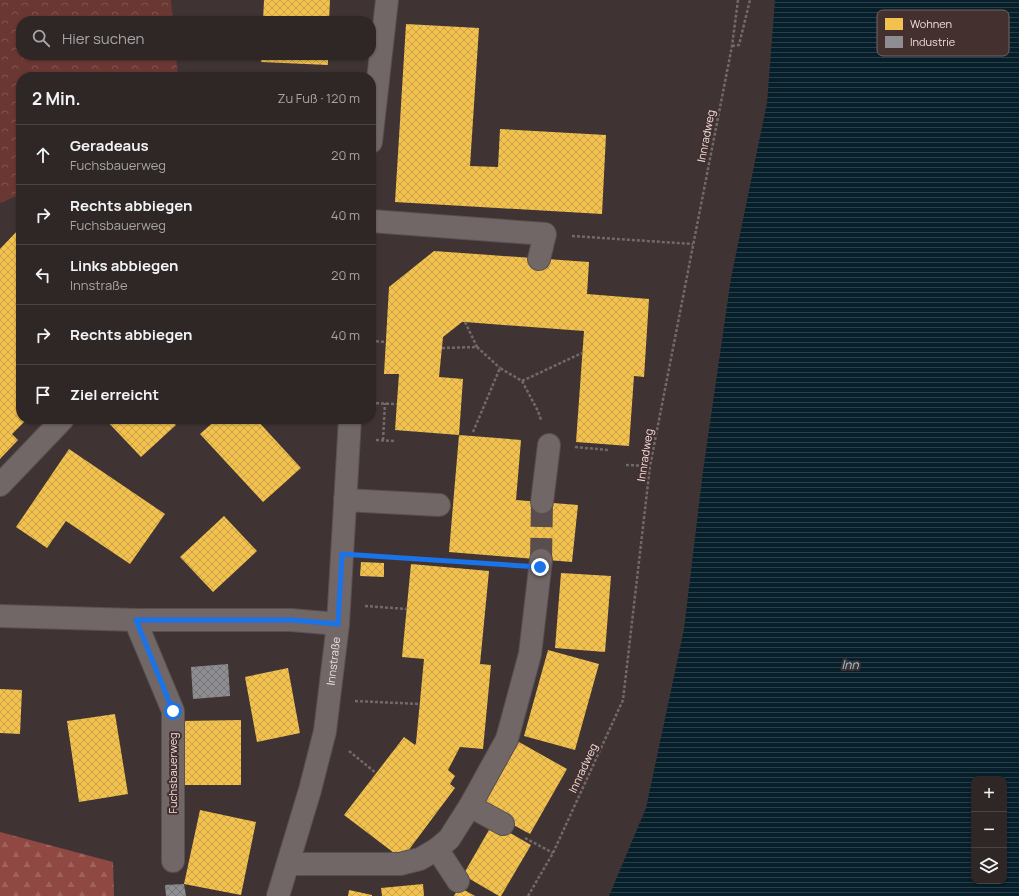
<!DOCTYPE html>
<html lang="de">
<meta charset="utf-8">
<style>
:root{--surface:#2f2726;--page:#372f2e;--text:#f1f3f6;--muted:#a7a5a7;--line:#4a4443}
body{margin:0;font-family:Manrope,sans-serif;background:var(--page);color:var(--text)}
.controls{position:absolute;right:12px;bottom:12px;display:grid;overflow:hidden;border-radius:8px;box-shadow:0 1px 3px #0004}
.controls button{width:36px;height:36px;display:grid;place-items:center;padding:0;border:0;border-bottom:1px solid var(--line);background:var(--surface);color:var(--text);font:20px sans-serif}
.stop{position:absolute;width:12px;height:12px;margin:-9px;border:3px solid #1a73e8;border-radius:50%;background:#fff}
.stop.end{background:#1a73e8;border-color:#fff;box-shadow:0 1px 4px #0008}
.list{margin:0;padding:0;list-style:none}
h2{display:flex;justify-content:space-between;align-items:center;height:52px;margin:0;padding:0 16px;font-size:17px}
h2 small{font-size:13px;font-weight:400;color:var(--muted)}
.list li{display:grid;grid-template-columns:26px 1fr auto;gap:12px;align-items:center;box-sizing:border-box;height:60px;padding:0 16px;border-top:1px solid var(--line)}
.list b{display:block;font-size:15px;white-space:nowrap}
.list p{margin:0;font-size:13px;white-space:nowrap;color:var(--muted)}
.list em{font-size:13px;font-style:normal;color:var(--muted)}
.icon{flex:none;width:22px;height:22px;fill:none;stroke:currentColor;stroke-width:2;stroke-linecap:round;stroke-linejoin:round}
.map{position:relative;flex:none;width:1019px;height:896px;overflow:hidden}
.search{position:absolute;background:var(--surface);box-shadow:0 1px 3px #0004;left:16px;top:16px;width:360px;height:44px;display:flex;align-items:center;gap:10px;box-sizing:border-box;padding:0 14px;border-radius:16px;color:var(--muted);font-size:15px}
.panel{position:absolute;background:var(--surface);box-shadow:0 1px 3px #0004;left:16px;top:72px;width:360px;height:352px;border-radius:16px}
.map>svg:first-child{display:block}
.forest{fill:url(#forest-firs)}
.park{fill:url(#park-crowns)}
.water{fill:url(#water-rules);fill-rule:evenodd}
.homes{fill:url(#homes-cross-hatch)}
.industry{fill:url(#industry-cross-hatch)}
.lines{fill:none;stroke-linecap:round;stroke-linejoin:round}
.minor-tunnel{stroke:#594e4d;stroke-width:22;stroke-dasharray:22 11;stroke-linecap:butt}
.minor-casing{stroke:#5a504f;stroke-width:24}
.path{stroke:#726a69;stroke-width:2.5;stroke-dasharray:3 2;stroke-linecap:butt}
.minor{stroke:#716766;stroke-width:22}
.route{stroke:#1a73e8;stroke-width:5}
.labels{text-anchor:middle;stroke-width:4;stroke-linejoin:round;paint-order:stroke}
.street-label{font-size:11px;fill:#eee0df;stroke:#44302e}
.water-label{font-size:12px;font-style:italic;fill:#8ed5f4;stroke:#44302e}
.key{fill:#44302e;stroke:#776563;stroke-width:1}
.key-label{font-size:11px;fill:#eee0df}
</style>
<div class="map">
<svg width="1019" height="896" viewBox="0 0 1019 896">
<defs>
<pattern id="forest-firs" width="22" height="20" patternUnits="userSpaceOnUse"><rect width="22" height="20" fill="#8f4842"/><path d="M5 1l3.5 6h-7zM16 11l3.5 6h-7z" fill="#9f625d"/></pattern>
<pattern id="park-crowns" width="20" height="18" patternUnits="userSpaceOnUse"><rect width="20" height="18" fill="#6a3732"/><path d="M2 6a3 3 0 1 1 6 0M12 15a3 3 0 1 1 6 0" fill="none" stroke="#80544f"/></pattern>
<pattern id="water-rules" width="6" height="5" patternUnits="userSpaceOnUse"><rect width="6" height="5" fill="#061f2a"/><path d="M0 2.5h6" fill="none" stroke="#2b3f48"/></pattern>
<pattern id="homes-cross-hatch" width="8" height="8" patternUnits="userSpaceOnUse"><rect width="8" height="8" fill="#f2c14e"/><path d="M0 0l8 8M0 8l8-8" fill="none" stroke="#c7a24b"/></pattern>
<pattern id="industry-cross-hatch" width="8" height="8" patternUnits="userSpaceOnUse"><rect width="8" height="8" fill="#8d8d92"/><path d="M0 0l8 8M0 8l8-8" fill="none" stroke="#747376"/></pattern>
</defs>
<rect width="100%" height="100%" fill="#3f3433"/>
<path class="forest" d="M0,832L113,862L114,896H0Z"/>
<path class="park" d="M0,0H171L173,21H21V55H176L178,77H21V194L0,203Z"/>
<path class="water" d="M775,0H1019V896H609L646,808L684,629L703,471L731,278L767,103ZM974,779H1004V881H974Z"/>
<path class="homes" d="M264,0H330L329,21H263Z
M406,24L479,28L470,166L498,167L500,129L606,135L602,214L395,202Z
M262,55H328V65L261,62Z
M17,231L21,235V419H27L12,434L18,440L0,459V249Z
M434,251L589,262L587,294L649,299L644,377L634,376L629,446L576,442L584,331L465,322H462L443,337L439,377L463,379L459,435L395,430L399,374H384L389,287Z
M105,419H170L176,425L141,457Z
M217,419H256L301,468L263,502L200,434Z
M459,435L521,440L516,500L578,505L572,562L449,552Z
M69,449L165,514L130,564L66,521L47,548L16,527Z
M224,516L257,551L213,592L180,557Z
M361,562L384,563V577L360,576Z
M411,564L489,571L480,664L491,665L483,749L460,747L448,770L455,776L450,784L455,788L402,859L344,815L404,737L415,745L416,743L424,659L402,657Z
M561,573L611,576L605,652L555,648Z
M548,650L599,664L575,750L524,736Z
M288,668L300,733L257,742L245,677Z
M0,689L22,690L20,734L0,733Z
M115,714L128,794L79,802L67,721Z
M241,720V785H180V721Z
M519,742L567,769L530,834L482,808Z
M200,810L256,822L241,895L184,884Z
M493,823L531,845L501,896H499L463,875Z
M423,884L424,896H382L381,888Z
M459,887L475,896H454Z
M349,890L372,895V896H348Z"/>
<path class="industry" d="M228,664L230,696L193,699L191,667Z
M184,884L186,896H166L165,885Z"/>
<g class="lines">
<path class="minor-tunnel" d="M541,560L542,502"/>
<g class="minor-casing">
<g id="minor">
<path d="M371,142L387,0"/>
<path d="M371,221L545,234L539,259"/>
<path d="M0,485L63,419"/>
<path d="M345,500L439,505"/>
<path d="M542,502L549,445"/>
<path d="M0,616L135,620H291L338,624"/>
<path d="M135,620L173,711V861"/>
<path d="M470,806L503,824"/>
<path d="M437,849L458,881"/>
<path d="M288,864H400L420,859L437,849L449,839L470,806L507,739L530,654L541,560"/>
<path id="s1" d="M278,896L310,790L325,731L338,624L350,419"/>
</g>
</g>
<path class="path" d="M732,46L739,45L750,0
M572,236L693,244
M465,322L477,347
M371,341L386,342
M442,348L477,347L500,368
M522,381L538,411L541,420
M371,403L397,404
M473,432L500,368L522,381L582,353
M376,440L395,441
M383,440L385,403
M575,447L608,450
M626,465L650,466
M369,556L513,565
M365,606L407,609
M355,701L419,704
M349,751L376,773
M525,838L553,853
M528,896L553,853L623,700L650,466L732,46L738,0"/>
<use href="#minor" class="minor"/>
</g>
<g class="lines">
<path class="route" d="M173,711L136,620H292L338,624L342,554L540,567"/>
</g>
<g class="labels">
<g class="street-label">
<text transform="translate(706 136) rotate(-79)" y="4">Innradweg</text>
<text transform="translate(645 455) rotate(-81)" y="4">Innradweg</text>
<text dy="4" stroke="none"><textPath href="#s1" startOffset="242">Innstraße</textPath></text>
<text transform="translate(583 768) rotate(-65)" y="4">Innradweg</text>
<text transform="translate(173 773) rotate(-90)" y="4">Fuchsbauerweg</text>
</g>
<g class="water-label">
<text x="850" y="669">Inn</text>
</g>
</g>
<rect x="877" y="10" width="132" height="46" rx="6" class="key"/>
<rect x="885" y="18" width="18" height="12" fill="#f2c14e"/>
<rect x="885" y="36" width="18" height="12" fill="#8d8d92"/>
<g class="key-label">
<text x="910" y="28">Wohnen</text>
<text x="910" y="46">Industrie</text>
</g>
</svg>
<div class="controls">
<button>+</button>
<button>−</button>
<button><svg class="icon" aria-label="layers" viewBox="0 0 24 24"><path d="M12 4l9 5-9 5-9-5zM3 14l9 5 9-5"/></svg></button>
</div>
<div class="stop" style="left:173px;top:711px"></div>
<div class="stop end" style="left:540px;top:567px"></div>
<div class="search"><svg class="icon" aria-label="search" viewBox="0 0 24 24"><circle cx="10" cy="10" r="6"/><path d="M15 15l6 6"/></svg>Hier suchen</div>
<section class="panel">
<h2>2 Min.<small>Zu Fuß · 120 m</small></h2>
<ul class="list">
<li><svg class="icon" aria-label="ahead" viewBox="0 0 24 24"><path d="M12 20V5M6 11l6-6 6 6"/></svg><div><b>Geradeaus</b><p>Fuchsbauerweg</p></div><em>20 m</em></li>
<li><svg class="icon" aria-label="right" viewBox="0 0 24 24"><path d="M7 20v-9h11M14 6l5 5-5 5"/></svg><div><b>Rechts abbiegen</b><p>Fuchsbauerweg</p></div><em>40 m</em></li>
<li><svg class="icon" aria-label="left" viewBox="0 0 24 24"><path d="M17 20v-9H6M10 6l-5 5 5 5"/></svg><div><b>Links abbiegen</b><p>Innstraße</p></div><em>20 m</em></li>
<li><svg class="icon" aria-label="right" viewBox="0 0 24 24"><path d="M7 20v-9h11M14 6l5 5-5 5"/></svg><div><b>Rechts abbiegen</b></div><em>40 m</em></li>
<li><svg class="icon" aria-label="arrive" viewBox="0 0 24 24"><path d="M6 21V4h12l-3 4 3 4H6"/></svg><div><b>Ziel erreicht</b></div></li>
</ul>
</section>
</div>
